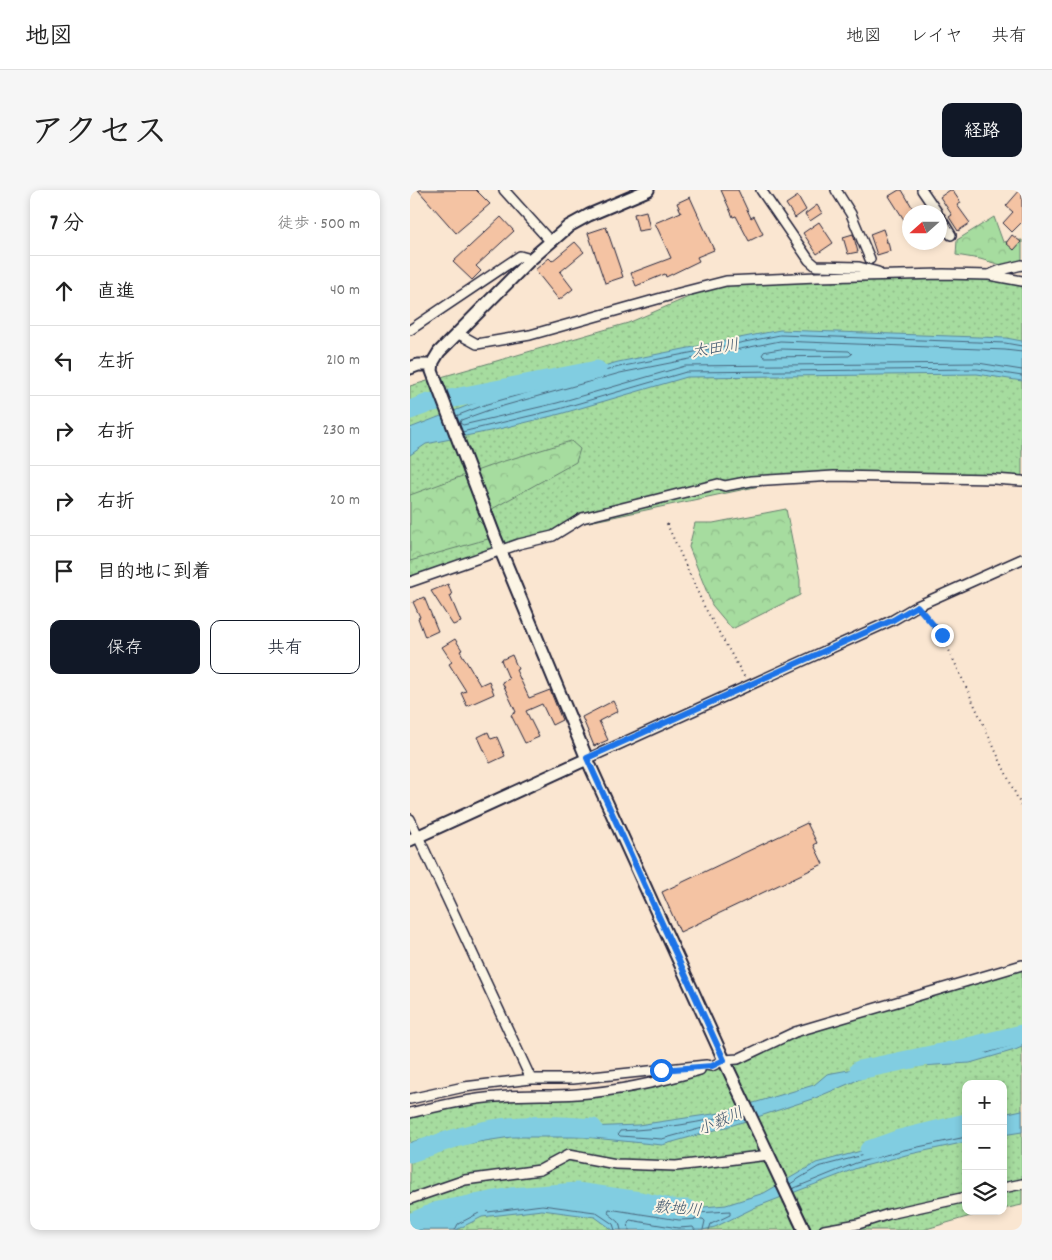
<!DOCTYPE html>
<html lang="ja">
<meta charset="utf-8">
<style>
:root{--surface:#fff;--page:#f6f6f6;--text:#222;--muted:#767676;--line:#e0e0e0;--accent:#111827}
body{margin:0;font-family:Dekko,"Klee One",sans-serif;background:var(--page);color:var(--text)}
.controls{position:absolute;right:15px;bottom:15px;display:grid;overflow:hidden;border-radius:10px;box-shadow:0 2px 8px #0003}
.controls button{width:45px;height:45px;display:grid;place-items:center;padding:0;border:0;border-bottom:1px solid var(--line);background:var(--surface);color:var(--text);font:25px sans-serif}
.compass{position:absolute;left:492px;top:15px;width:45px;height:45px;border-radius:50%;background:var(--surface);box-shadow:0 2px 8px #0003;rotate:249deg}
.stop{position:absolute;width:15px;height:15px;margin:-11px;border:4px solid #1a73e8;border-radius:50%;background:#fff}
.stop.end{background:#1a73e8;border-color:#fff;box-shadow:0 1px 5px #0008}
.list{margin:0;padding:0;list-style:none}
h2{display:flex;justify-content:space-between;align-items:center;height:65px;margin:0;padding:0 20px;font-size:21px}
h2 small{font-size:16px;font-weight:400;color:var(--muted)}
.list li{display:grid;grid-template-columns:32px 1fr auto;gap:15px;align-items:center;box-sizing:border-box;height:70px;padding:0 20px;border-top:1px solid var(--line)}
.list b{display:block;font-size:19px;white-space:nowrap}
.list em{font-size:16px;font-style:normal;color:var(--muted)}
.actions{display:flex;gap:10px;padding:15px 20px}
.actions a{flex:1;padding:11px 0;border:1px solid var(--accent);border-radius:10px;text-align:center;font-size:18px;color:var(--accent)}
.actions .main{background:var(--accent);color:#fff}
.icon{flex:none;width:28px;height:28px;fill:none;stroke:currentColor;stroke-width:2;stroke-linecap:round;stroke-linejoin:round}
.map{position:relative;flex:none;width:612px;height:1040px;overflow:hidden;border-radius:10px}
header{display:flex;align-items:center;gap:30px;box-sizing:border-box;height:70px;padding:0 25px;background:var(--surface);border-bottom:1px solid var(--line)}
header strong{font-size:24px}
nav{display:flex;gap:28px;margin-inline-start:auto;font-size:18px}
.intro{display:flex;align-items:center;justify-content:space-between;box-sizing:border-box;height:120px;padding:0 30px}
h1{margin:0;font-size:35px}
.button{padding:12px 22px;border-radius:10px;background:var(--accent);color:#fff;font-size:18px;font-weight:700}
main{display:flex;gap:30px;padding:0 30px}
aside{flex:1;background:var(--surface);border-radius:10px;box-shadow:0 2px 8px #0003}
.map>svg:first-child{display:block}
.grass{fill:url(#grass-dots);stroke:#647f6d}
.forest{fill:url(#forest-crowns);stroke:#647f6d}
.water{fill:#81cde1;stroke:#5b899f}
.lines{fill:none;stroke-linecap:round;stroke-linejoin:round}
.shore{stroke:#48667d;stroke-width:1}
.river{stroke:#81cde1;stroke-width:19}
.building{fill:#f4c3a3;stroke:#22223b}
.minor-casing{stroke:#22223b;stroke-width:12}
.tertiary-casing{stroke:#22223b;stroke-width:15}
.path{stroke:#22223b;stroke-width:2;stroke-dasharray:1 4;stroke-linecap:butt}
.minor{stroke:#fcf5e5;stroke-width:9}
.tertiary{stroke:#fcf5e5;stroke-width:11}
.route{stroke:#1a73e8;stroke-width:6}
.labels{text-anchor:middle;stroke-width:4;stroke-linejoin:round;paint-order:stroke}
.water-label{font-size:16px;font-style:italic;fill:#3e556d;stroke:#fcf5e5}
</style>
<header>
<strong>地図</strong>
<nav><a>地図</a><a>レイヤ</a><a>共有</a></nav>
</header>
<div class="intro"><h1>アクセス</h1><a class="button">経路</a></div>
<main>
<aside>
<h2>7 分<small>徒歩 · 500 m</small></h2>
<ul class="list">
<li><svg class="icon" aria-label="ahead" viewBox="0 0 24 24"><path d="M12 20V5M6 11l6-6 6 6"/></svg><div><b>直進</b></div><em>40 m</em></li>
<li><svg class="icon" aria-label="left" viewBox="0 0 24 24"><path d="M17 20v-9H6M10 6l-5 5 5 5"/></svg><div><b>左折</b></div><em>210 m</em></li>
<li><svg class="icon" aria-label="right" viewBox="0 0 24 24"><path d="M7 20v-9h11M14 6l5 5-5 5"/></svg><div><b>右折</b></div><em>230 m</em></li>
<li><svg class="icon" aria-label="right" viewBox="0 0 24 24"><path d="M7 20v-9h11M14 6l5 5-5 5"/></svg><div><b>右折</b></div><em>20 m</em></li>
<li><svg class="icon" aria-label="arrive" viewBox="0 0 24 24"><path d="M6 21V4h12l-3 4 3 4H6"/></svg><div><b>目的地に到着</b></div></li>
</ul>
<div class="actions"><a class="main">保存</a><a>共有</a></div>
</aside>
<div class="map">
<svg width="612" height="1040" viewBox="0 0 612 1040">
<defs>
<pattern id="grass-dots" width="8" height="8" patternUnits="userSpaceOnUse" patternTransform="scale(1.25)"><rect width="8" height="8" fill="#a6dc9f"/><path d="M2 2h.1M6 6h.1" fill="none" stroke="#8fbc8a" stroke-width="1.8" stroke-linecap="round"/></pattern>
<pattern id="forest-crowns" width="20" height="18" patternUnits="userSpaceOnUse" patternTransform="scale(1.25)"><rect width="20" height="18" fill="#a6dc9f"/><path d="M2 6a3 3 0 1 1 6 0M12 15a3 3 0 1 1 6 0" fill="none" stroke="#8fbc8a"/></pattern>
</defs>
<rect width="100%" height="100%" fill="#fae6d1"/>
<filter id="ink" filterUnits="userSpaceOnUse"><feTurbulence type="fractalNoise" baseFrequency=".02" numOctaves="2"/><feDisplacementMap in="SourceGraphic" scale="10" xChannelSelector="R" yChannelSelector="G"/><feConvolveMatrix kernelMatrix="1 2 1 2 8 2 1 2 1" color-interpolation-filters="sRGB"/></filter>
<g filter="url(#ink)">
<path class="grass" d="M543,85L612,86V293L383,289L146,339L143,346L0,392V196L218,133L316,91Z
M612,775V1015L593,1019V894H556V1021H582L557,1027L513,1040H0V925L83,907L196,900L314,870L488,812Z"/>
<path class="forest" d="M584,27L593,52L612,50V81L570,69L546,65L547,50Z
M161,251L170,259L166,272L66,328L85,347L0,371V305L91,272Z
M376,319L390,390V405L322,439L302,415L279,357L285,333H303Z"/>
<path class="water" d="M370,140L596,148L612,151V191L567,184L277,187L150,224L85,240L16,254L0,265V238L75,209L208,172Z
M612,841V857L605,860L560,873L476,878L405,908L323,935L252,955L174,947H101L42,956L0,970V953L5,951L73,941L228,935L310,923L404,895L417,884L562,857Z
M612,920V942L593,945V924Z
M556,933V952L496,965L447,978L346,1017L305,1037L293,1040H203L185,1027L132,1020L72,1027L46,1040H0V1033L37,1019L118,1002L178,1004L271,1019L316,1015L354,1003L406,973Z"/>
<g class="lines">
<path class="shore" d="M371,159L439,161L442,164L439,166L354,167L352,165L354,162Z
M612,162L595,160L370,151L210,183L79,220L51,230L50,233L53,235L147,213L275,176L568,173L612,180
M46,226L77,214L209,177L370,145L595,153L612,156
M52,242L149,219L276,182L567,179L612,186
M612,846L576,858L574,861L577,863L612,852
M331,922C292,933 250,939 210,941L208,944L210,946L252,949L333,927
M380,994L408,977L556,938
M382,999L446,973L494,960L556,947
M0,1038L38,1024L68,1019L70,1020L69,1023L48,1034L45,1040
M205,1040L203,1034L185,1022L132,1015L78,1022L75,1019L77,1017L119,1007L178,1009L270,1024L320,1021V1025L301,1034L299,1040
M211,1040L209,1032L198,1023L199,1019L269,1030L293,1029L295,1031L293,1040
M219,1040L218,1032L220,1030L268,1038L283,1037L285,1040"/>
<path class="river" d="M0,220L19,213L187,180
M449,880L550,859L612,844
M459,960L490,949L556,933
M0,963C27,954 54,944 82,939C114,934 150,935 183,938
M0,1033L28,1021L101,1007L167,1002L230,1011L265,1019H278"/>
</g>
<path class="building" d="M8,0H66L80,14L46,43Z
M311,0H328L341,28L344,26L353,44L339,51L326,26L323,27Z
M489,0H492L505,22H500V39L479,6Z
M540,0H542L551,13L547,15L560,33L548,41L539,27L542,25L530,7Z
M610,0H612V32L602,42L593,33L603,22L596,16Z
M388,6L396,20L385,28L376,14Z
M280,7L304,60L287,67L289,71L256,87L255,84L226,96L221,83L261,68L245,33L271,22L267,13Z
M407,15L412,23L400,31L395,24Z
M236,21L240,39L228,41L224,24Z
M91,27L104,41L66,76L71,81L62,90L43,72Z
M409,32L423,53L407,64L393,43Z
M196,37L213,87L195,93L178,43Z
M473,39L477,51L476,52H478L480,61L467,65L460,44Z
M443,44L448,62L438,64L433,47Z
M602,45L611,52L604,60L596,53Z
M165,52L174,62L150,82L163,99L149,110L125,80L139,68L142,71Z
M38,394L42,405L40,406L51,432L43,435L21,401Z
M14,407L28,441L15,447L8,428L10,427L3,412Z
M45,449L52,460L50,461L70,495L79,491L84,504L57,516L51,503L56,501L39,474L42,472L32,457Z
M102,465L108,479L106,480L119,508L140,500L152,530L142,535L132,514L116,521L129,547L115,553L101,525L106,522L92,492L99,489L91,470Z
M203,511L208,521L189,531L198,550L184,556L172,527Z
M78,542L81,549L87,547L95,566L80,573L68,547Z
M397,633L407,653L404,655L413,674L270,742L252,702Z"/>
<g class="lines">
<g class="minor-casing">
<path id="minor" d="M94,0L140,51
M351,0L399,70L406,76L449,77L468,82
M426,0L441,24L460,69
M512,0L527,22
M530,27L541,45
M579,85L591,80L612,75
M0,140L110,66L121,69
M47,143L67,154L120,145L269,103L316,91L407,87L533,84L579,85L612,91
M0,392L109,354L143,346L172,328L308,294L315,296L341,291L424,286L584,289L612,291
M177,569L483,430L507,416L612,369
M0,629L121,889
M0,909L54,897L121,889H163L296,875L302,876L314,870L328,869L385,842L612,775
M0,923C28,916 57,909 86,907C113,904 140,906 167,904C209,901 250,892 290,880
M593,998L612,994
M0,1009L55,990L130,980L158,965L206,974L266,976L359,965
M414,1040L448,1034L479,1024L556,1007"/>
</g>
<g class="tertiary-casing">
<path id="tertiary" d="M238,0L179,25L159,36L121,69L29,162L23,172L22,181L85,347L177,569L314,870L394,1040
M0,178L8,175H22
M0,650L177,569"/>
</g>
<path class="path" d="M257,334L294,416L335,488
M514,424L532,445L612,618"/>
<use href="#minor" class="minor"/>
<use href="#tertiary" class="tertiary"/>
</g>
</g>
<g class="lines" filter="url(#ink)">
<path class="route" d="M251,880L302,876L314,870L177,568L483,430L507,416L532,445"/>
</g>
<g class="labels">
<g class="water-label">
<text transform="translate(305 157) rotate(-9)" y="6">太田川</text>
<text transform="translate(310 930) rotate(-24)" y="6">小薮川</text>
<text transform="translate(268 1017) rotate(5)" y="6">敷地川</text>
</g>
</g>
</svg>
<div class="controls">
<button>+</button>
<button>−</button>
<button><svg class="icon" aria-label="layers" viewBox="0 0 24 24"><path d="M12 4l9 5-9 5-9-5zM3 14l9 5 9-5"/></svg></button>
</div>
<svg class="compass" viewBox="-18 -18 36 36"><path d="M0-13l5 13h-10z" fill="#e53935"/><path d="M0 13l5-13h-10z" fill="#767676"/></svg>
<div class="stop" style="left:251px;top:880px"></div>
<div class="stop end" style="left:532px;top:445px"></div>
</div>
</main>
